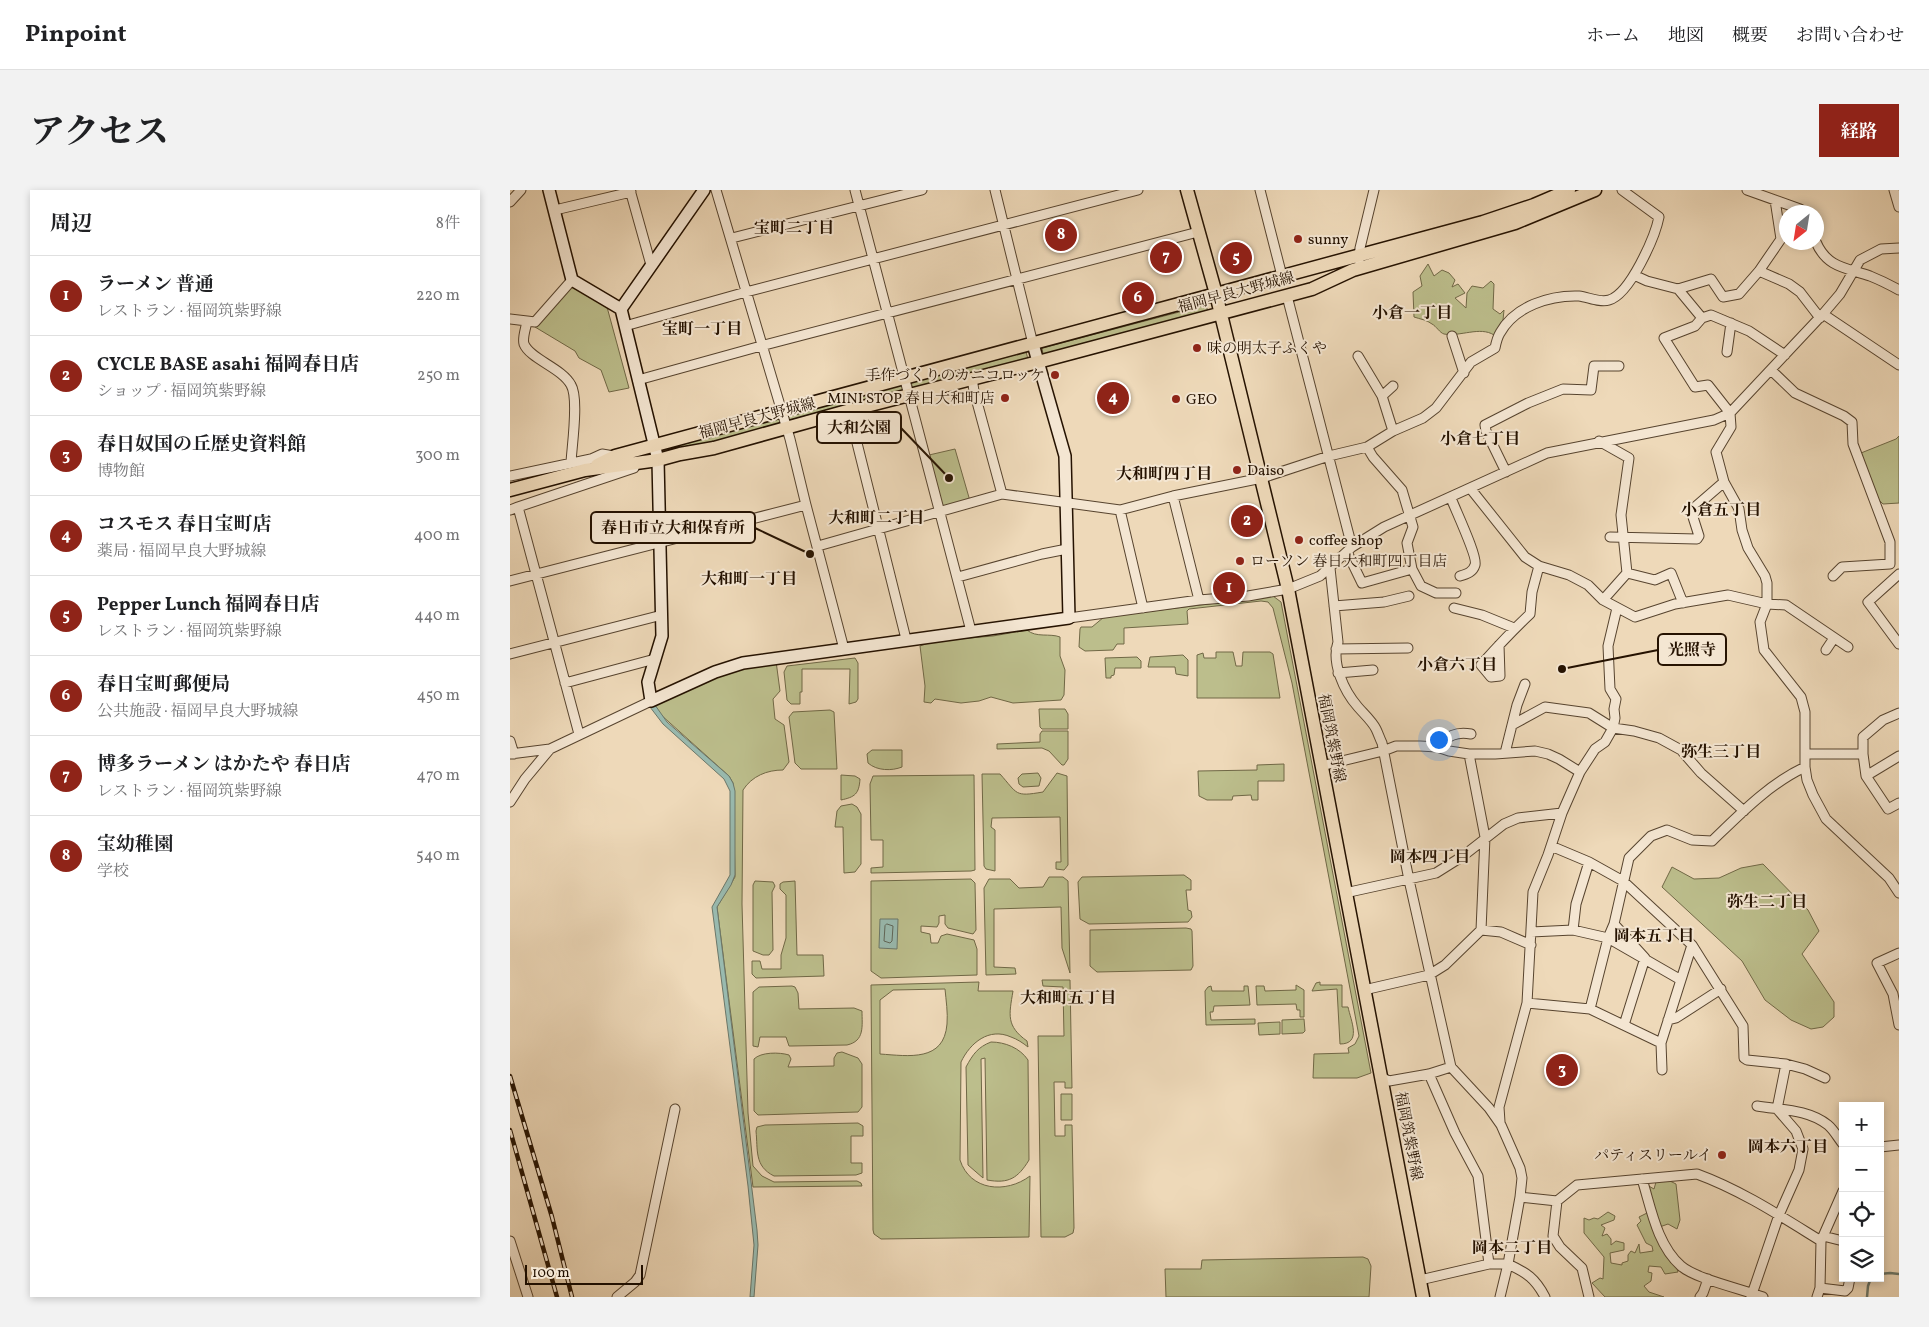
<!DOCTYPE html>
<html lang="ja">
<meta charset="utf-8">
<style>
:root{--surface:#fff;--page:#f2f2f2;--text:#202124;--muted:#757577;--line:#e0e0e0;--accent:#8f2418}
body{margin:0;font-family:Vollkorn,"Noto Serif JP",serif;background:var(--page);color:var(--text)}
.controls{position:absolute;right:15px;bottom:15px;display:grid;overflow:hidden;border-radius:0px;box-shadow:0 2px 8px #0003}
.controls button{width:45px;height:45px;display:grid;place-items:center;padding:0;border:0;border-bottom:1px solid var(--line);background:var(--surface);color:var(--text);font:25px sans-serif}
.compass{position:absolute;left:1269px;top:15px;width:45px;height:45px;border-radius:50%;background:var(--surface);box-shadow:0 2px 8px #0003;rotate:210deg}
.scale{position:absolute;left:15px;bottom:12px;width:118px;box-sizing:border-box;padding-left:5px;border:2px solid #251201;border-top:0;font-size:14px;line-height:18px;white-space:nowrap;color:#251201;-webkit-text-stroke:4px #f4e6d2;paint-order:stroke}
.you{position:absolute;left:928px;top:549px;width:18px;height:18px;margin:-12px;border:4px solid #fff;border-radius:50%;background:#1a73e8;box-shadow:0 0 0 8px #1a73e833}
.badge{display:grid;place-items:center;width:32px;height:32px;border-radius:50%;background:var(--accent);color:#fff;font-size:16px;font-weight:700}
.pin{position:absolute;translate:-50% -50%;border:2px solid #fff;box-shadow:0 1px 5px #0006}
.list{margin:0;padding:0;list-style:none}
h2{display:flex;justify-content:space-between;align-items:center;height:65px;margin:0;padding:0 20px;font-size:21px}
h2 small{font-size:16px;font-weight:400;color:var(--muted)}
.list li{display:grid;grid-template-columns:32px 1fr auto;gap:15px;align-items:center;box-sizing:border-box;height:80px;padding:0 20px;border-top:1px solid var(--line)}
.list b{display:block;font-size:19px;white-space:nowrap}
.list p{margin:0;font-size:16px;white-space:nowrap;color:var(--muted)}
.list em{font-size:16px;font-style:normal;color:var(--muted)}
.icon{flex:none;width:28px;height:28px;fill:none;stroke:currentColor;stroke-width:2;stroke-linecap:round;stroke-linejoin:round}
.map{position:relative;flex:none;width:1389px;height:1107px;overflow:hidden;border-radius:0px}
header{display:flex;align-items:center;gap:30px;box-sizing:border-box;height:70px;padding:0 25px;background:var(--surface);border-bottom:1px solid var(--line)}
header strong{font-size:24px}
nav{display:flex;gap:28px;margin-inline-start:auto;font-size:18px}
.intro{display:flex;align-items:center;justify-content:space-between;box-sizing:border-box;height:120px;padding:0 30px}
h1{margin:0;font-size:35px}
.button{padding:12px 22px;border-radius:0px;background:var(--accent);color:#fff;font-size:18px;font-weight:700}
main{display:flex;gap:30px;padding:0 30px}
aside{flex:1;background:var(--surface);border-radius:0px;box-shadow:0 2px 8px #0003}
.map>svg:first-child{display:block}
.green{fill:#bcbe8c;stroke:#706846;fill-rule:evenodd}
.water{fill:#99baaf;stroke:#6b7769}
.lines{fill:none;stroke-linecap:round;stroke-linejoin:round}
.shore{stroke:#5f6658;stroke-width:1}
.stream{stroke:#6b7769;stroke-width:2.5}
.street-casing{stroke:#57442f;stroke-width:11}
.secondary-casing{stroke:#251201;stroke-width:14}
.primary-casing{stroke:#251201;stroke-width:15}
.street{stroke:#f4e6d2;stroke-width:9}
.secondary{stroke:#f4e6d2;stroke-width:11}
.primary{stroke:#eed9b9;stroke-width:12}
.rail-casing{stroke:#251201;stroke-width:4.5}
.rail{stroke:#f4e6d2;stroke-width:2.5;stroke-dasharray:8;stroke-linecap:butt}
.poi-dot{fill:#8f2418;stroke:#f4e6d2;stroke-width:2}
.labels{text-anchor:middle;stroke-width:4;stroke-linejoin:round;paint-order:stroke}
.poi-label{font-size:15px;fill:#251201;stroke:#f4e6d2;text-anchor:start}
.street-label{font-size:15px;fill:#251201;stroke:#f4e6d2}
.neighbourhood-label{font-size:16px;font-weight:bold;fill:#251201;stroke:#f4e6d2}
.leader{fill:none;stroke:#251201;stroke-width:2}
.callout-dot{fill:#251201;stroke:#f4e6d2;stroke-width:2}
.callout{fill:#f4e6d2;stroke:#251201;stroke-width:2}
.callout-label{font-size:16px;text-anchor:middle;font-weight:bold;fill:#251201}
</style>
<header>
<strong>Pinpoint</strong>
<nav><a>ホーム</a><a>地図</a><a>概要</a><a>お問い合わせ</a></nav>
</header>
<div class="intro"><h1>アクセス</h1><a class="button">経路</a></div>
<main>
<aside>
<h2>周辺<small>8件</small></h2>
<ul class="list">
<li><span class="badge">1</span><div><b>ラーメン 普通</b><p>レストラン · 福岡筑紫野線</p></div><em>220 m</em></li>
<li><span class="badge">2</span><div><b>CYCLE BASE asahi 福岡春日店</b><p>ショップ · 福岡筑紫野線</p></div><em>250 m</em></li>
<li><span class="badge">3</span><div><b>春日奴国の丘歴史資料館</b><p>博物館</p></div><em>300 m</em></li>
<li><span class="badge">4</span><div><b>コスモス 春日宝町店</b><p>薬局 · 福岡早良大野城線</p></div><em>400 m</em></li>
<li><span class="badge">5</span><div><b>Pepper Lunch 福岡春日店</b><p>レストラン · 福岡筑紫野線</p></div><em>440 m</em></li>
<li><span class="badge">6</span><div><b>春日宝町郵便局</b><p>公共施設 · 福岡早良大野城線</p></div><em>450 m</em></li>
<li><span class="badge">7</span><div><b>博多ラーメン はかたや 春日店</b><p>レストラン · 福岡筑紫野線</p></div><em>470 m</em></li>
<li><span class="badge">8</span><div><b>宝幼稚園</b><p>学校</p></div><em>540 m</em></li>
</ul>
</aside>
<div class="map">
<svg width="1389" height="1107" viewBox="0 0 1389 1107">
<rect width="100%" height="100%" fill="#eed9b9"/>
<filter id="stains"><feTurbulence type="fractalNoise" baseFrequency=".004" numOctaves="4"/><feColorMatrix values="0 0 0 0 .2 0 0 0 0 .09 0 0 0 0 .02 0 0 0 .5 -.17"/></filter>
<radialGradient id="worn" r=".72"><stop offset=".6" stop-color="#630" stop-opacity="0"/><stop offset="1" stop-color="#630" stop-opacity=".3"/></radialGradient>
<path class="green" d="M918,74L924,86L932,80L939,83L945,90L942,97L948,94L955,103L945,108L956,118L957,103L962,96L973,98L981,91L984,94L983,119L990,124L994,120L993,130L984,145C970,136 950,147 934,144C930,143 926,136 922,134C917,130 910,129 904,127L903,102L912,96L910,86Z
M61,96H64L97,117L119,198L99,202L91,180L69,168L65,161L25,137Z
M696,115L698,122L533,164L532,158Z
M516,162L518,169L403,199L401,192Z
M393,194L395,201L280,231L278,224Z
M270,226L272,233L203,252L165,259L163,257Z
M1389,246V313L1373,314L1367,308L1351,263L1386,249Z
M445,259L460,311L433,318L419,265Z
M763,406L771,412L861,883L847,888H803L804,864L839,863L838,858L845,854L849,846L782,493L763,418L758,412L751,411L679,419L677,421L678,434L614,438V454H607L603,460L575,461L569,457L570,439L571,437H582L594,427Z
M517,440C526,448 540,443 550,447V466L555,480L554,505L551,510L503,513L481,507L469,511L451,513L425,509L421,513L414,512L415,496L410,456L424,451L483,446Z
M706,462H723L726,476H732L733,462H760L763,464L770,508H687V465L693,463L694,468H706Z
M673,465L678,470V486L666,484L665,477H638L640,467Z
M627,467L631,471V478H605L604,485L601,486V488H596L595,468Z
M345,468L348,473V509L346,512L339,514L340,479H292V502H290V514H281L277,510L274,482L277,476Z
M266,471L270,501L263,509L265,529L274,535L279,572L273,580C257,580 242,586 233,600L232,714L238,923L243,976L252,986L264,992L347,991L351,993L352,996L243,997L207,717L225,687L223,593L219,586L150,524L144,514L204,486L231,478Z
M529,519H555L558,524V539H532L530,537Z
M320,520L324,522L327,579H291L285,573L279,527L283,522Z
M532,541H558V569L554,575H552L539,561L532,558L487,559V554L530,552V544Z
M362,560H392V577C382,581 367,581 358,573L357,564Z
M774,574V591H748V610H742L741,605L723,606L722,610H697L689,606L688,581L747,580V575Z
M528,583L531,588L529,596L513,597L509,594L508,588L512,584Z
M547,583L557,586L558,675L554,680L546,679V672H551L550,627L482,628L481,637L485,640V681L476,679L474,676L472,584H490C508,604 504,607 533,602Z
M331,585L345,586L350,589C349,604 345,607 331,610Z
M464,585L465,680L461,681L361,683V678L373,677V650H361L360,594L363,586Z
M342,614L347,617L351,624V674L345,682L334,683L333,637H325L327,621L331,616Z
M1253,674L1298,720L1309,741L1292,764L1324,812V827L1313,837L1301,839L1281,830L1255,810L1232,771L1152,697L1162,677L1184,689L1209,688L1231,678Z
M674,685L681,690V700H676L678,720L681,721L682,727L678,732L579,734L570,729L568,692L572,687Z
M539,687H553L558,691L560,783L552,758L551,717L484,719V777L505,778L506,784L476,785L474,698L479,689H500L509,698L533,697Z
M461,689L465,693L466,740L463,744L438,738L435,734V725L429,726V733L427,737L411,736V742L420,744L421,753H428L431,746L437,744L464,750L467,759V785L371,788L361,781V691Z
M245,691L263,692L265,696L262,702L263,760L259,765H253L243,761V695Z
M285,691L287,765H313L314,786L246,788L242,784V771H250L252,779H271V765L276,748V705L270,699V694L273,692Z
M676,738L681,739L682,741L683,776L681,780L587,782L580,776V740Z
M532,790H560L562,898H555V892H544L545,946H555V935H562L564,1038L563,1043L555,1047H531L528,846H554L553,797L533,796Z
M469,792L468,801H503C499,825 496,836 517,851L518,857C513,853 507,849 501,847C479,837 460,853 451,872L450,970C460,1001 496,1004 520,986L519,1047L371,1049L364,1044L363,1040L361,795ZM435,799C436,810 438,823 437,834C434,872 399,866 370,864V810L383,800Z
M810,792V795H832V817H838C841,831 852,854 830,854L827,799L802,801L806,793Z
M786,795L794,800V827H790V820H787L786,814L747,815L746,796H754L755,801L786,800Z
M282,796L285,797L288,803L289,819L344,818L352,821C352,836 355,851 337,855L282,856H279L276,847H250L248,857L243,856V802L249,797Z
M701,796L702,801H734V796H738L740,815L704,816L703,822H700L701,830L745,829V834L696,835L695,801L698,797Z
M794,829L795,841L793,843L772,844V830Z
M770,832V844L749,845L748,833Z
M481,852C495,852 510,858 518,870L519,970C508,988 499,994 477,990L475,868L471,869L473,988L458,975L456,877C463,864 468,857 481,852Z
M332,862L348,868L352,874V917L348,922L248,925L244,921V869C251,862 269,862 279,865L281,869L278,877L324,876V868L327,863Z
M551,904H562V930H551Z
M348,933L353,936V946H341V973H352V983L346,985L264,986C244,976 248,960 246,941L247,937L255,935Z
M1156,989L1166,994L1170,1030L1167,1039L1158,1034L1144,1039C1146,1053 1156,1061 1162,1074H1166L1168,1082L1155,1084L1151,1077L1139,1076L1138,1082L1142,1083L1141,1091L1134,1096L1139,1102L1154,1107H1095L1082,1093L1090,1088L1093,1089L1094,1067L1074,1043V1028L1079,1030L1084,1028L1088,1029L1098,1022L1105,1026L1104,1030L1091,1035L1095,1038L1092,1046L1097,1044L1101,1049V1055L1106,1051L1114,1053V1060L1100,1063L1101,1073L1112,1075V1073L1118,1071V1065L1121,1061L1125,1063L1129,1054L1130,1063L1143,1061L1142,1056L1136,1053L1127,1035L1131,1031L1129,1027L1137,1023V995L1144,999L1146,992Z
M853,1067L858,1069L861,1076L859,1107H656L655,1079H691L692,1070Z"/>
<path class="water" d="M145,515L157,532L219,586L223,593L225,601V685L221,695L207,717L247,1040L248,1055L244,1107H240L244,1055L238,996L202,717L220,685V601L214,589L153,534L140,517Z
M370,729H388L387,759L369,758Z"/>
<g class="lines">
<path class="shore" d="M377,734L383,736L382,751L380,753L374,751L375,736Z"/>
<path class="stream" d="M1370,1084L1380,1083L1389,1084
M1357,1107L1358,1096L1361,1088"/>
<g class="street-casing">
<path id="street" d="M120,0L141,75
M206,0L280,249L296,315
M345,0L461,441
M485,0L523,154
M750,0L772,86
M1237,0L1290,19L1295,22
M1384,0L1389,17
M0,12L11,0
M45,20L121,2
M222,48L412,0
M1306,52C1317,78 1337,78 1360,86C1370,90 1380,95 1389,100
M1389,58L1371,59L1350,70L1330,104L1313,124L1220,223L1221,237L1206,262L1214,292L1229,319L1232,340L1238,358L1255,386L1257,393V414L1250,432L1254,460L1291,507L1295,522V577L1297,590L1303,605L1316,629L1379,688L1389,703
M849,70L850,58L864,0
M1249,81L1279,94L1290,102L1310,128
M1168,99L1201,89L1213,107L1229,104L1249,81L1271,49L1265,10
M777,106L842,357
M1313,124L1389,175
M1192,128L1201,125L1239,141L1275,165
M0,129L17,131C16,138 12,148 14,154C20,169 52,178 61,195C69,208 62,255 61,272
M17,131L25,132L62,90
M115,136L236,102L628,0
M942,146L954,183
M1217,162L1221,133
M848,166L872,206L883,241
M1261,180L1285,203L1334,226L1342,232L1343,254L1380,352V374L1332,377L1323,386
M462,188L464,201L492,304
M128,190L251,156L688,42
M872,206L883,196
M337,221L342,233L396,449
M1089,251L1119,268L1111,325L1117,383L1093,410
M857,257L863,267L892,300L903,337L897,353L902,379L911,396L926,403H946
M996,282L976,241L975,235L1018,213L1053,199L1081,200L1084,176H1109
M0,286L81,269L92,264L104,266
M960,298L1015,367L1029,376L1059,385L1078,395L1093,410L1125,427L1165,414L1218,405L1257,414L1276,415L1338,457
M663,306L689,410
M941,308C945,319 968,367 965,375C963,382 957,384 950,386
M8,317L124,278
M0,320L8,317L69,544
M610,320L633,418
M1100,347L1187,349L1189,346L1182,324L1184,318L1214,292
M308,356L492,304L610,320L663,306L752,288L819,266L857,257L883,241L913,228L926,218L961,172L985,158C986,153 987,148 990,143C1005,116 1040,105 1069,106C1078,107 1090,113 1099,110C1120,104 1145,47 1149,27L1112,0
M837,362L852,393L902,379
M820,378L828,452C821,473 834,501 848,517C854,524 862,531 866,539C868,543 870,549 872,553L899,690L941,877L979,918L991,935L1010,978L1012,988L1010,1007L998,1074C1017,1083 1025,1088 1035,1107
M1117,383L1145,390L1161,383L1173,413
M1389,384L1358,412L1389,454
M448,387L532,364L557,359
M0,391L296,315L334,459
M824,416L874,412L899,406
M944,418L972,425L1004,438
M559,428L689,410L738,406L778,399L810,386L842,357L874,337L1037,263L1204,230L1220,223L1198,195L1185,197L1154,148L1185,136L1192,128L1168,99L1137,91L1124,85
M989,455L990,486L981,487L971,475C987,457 1003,440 1020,424L1022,402L1029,376
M826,459L898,458
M1316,460L1324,448
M0,464L152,425
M828,483L863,480
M55,493L145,469
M1002,535L1007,515L1015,494
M0,551L4,564
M927,557C938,546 946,541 961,544
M995,563L1002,535L1035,517L1079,523L1103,538L1105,528L1104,519L1106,509L1100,499L1098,456L1107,418
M0,564L40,559
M959,564L975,647L971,740
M1295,564H1353V547L1373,530L1389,523
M1353,564L1356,586L1389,566
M811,576L873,561L886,556H910L927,557L939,561L959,564H985L1025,561L1038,564L1049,569L1070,582
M1356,586L1378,619L1389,613
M0,612L15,589L40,559L141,511
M1041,656L1079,672L1113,691L1182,755L1233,836L1234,868L1237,870L1276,874L1267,919L1286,941L1293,959L1289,980L1269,1025L1241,1107
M835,703L926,683L953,666L994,634L1008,628L1052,623
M1104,734L1135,768L1114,835
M1063,740L1066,714L1079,672
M1021,742L1063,740L1098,748L1171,790
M1389,763L1367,773L1383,804L1389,835
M854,800L919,785L935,775L971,740L991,742L1021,755
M1017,813L1080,819L1151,853L1182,755
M1080,819L1098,748L1104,734L1119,668L1141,646L1157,640L1182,650L1202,651C1231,623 1259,594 1295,577
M1158,830L1166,828L1211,799
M1151,853L1152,880
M1276,874L1295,879L1315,888
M919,884L945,943L968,986L979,1074
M871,887L879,891L919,884L941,877
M1247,916C1271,920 1298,919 1318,935C1324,940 1328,948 1333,954
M990,932L989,917L1017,813L1023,702L1038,665L1052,623L1070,582L1085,559L1095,552L1103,538L1124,541L1149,548L1171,560L1191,583L1234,621
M1370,957L1389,955
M1132,989C1141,1018 1147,1055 1171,1076C1186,1089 1232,1099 1253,1107
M1010,1007L1047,1011L1067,995L1187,984C1231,1000 1272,1027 1311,1051
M1047,1011L1043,1046L1050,1057L1072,1078L1079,1107
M1313,1046L1333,1051
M0,1051L18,1107
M910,1090L979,1074H998L990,1107
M1310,1098L1335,1101L1338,1098L1340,1088
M107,1107L125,1092L130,1085L165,919
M1190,1107L1193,1103L1198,1089
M1307,1107L1310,1098L1311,1051L1333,1001"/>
</g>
<g class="secondary-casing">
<path id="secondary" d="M39,0L62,90L111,119L148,270L152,446L138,492L141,511L205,482L233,473L559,428L555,266L523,154
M111,119L194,0"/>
</g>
<g class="primary-casing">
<path id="primary" d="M677,0L706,104L778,399L913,1107
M87,275L105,266L973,32L1024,15L1059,0
M0,300L75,280L148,270L170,264L204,258L337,221L528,172L802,99L843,80L1005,33L1085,0"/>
</g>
<use href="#street" class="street"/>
<use href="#secondary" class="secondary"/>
<use href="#primary" class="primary"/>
<g class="rail-casing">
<path id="rail" d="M0,886L42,1027L62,1107
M0,940L47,1107"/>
</g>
<use href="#rail" class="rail"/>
</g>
<g class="poi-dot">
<circle cx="788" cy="49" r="5"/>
<circle cx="687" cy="158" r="5"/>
<circle cx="545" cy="185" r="5"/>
<circle cx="495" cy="208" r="5"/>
<circle cx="666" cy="209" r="5"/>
<circle cx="727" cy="280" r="5"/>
<circle cx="789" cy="350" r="5"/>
<circle cx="730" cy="371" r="5"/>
<circle cx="1212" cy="965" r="5"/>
</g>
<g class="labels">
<g class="poi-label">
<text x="798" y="54">sunny</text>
<text x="697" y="163">味の明太子ふくや</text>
<text x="535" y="190" text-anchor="end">手作づくりのカニコロッケ</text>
<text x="485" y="213" text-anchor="end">MINI STOP 春日大和町店</text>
<text x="676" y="214">GEO</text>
<text x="737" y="285">Daiso</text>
<text x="799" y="355">coffee shop</text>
<text x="740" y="376">ローソン 春日大和町四丁目店</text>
<text x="1202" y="970" text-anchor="end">パティスリールイ</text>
</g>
<g class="street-label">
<text transform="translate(726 102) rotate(-15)" y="5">福岡早良大野城線</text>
<text transform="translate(247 228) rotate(-15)" y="5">福岡早良大野城線</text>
<text transform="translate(822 548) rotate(79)" y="5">福岡筑紫野線</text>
<text transform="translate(899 946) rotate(79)" y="5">福岡筑紫野線</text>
</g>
<g class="neighbourhood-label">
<text x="284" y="43">宝町二丁目</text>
<text x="902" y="128">小倉一丁目</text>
<text x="192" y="144">宝町一丁目</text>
<text x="970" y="254">小倉七丁目</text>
<text x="654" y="289">大和町四丁目</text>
<text x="1211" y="325">小倉五丁目</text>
<text x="366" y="333">大和町二丁目</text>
<text x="239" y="394">大和町一丁目</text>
<text x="947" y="480">小倉六丁目</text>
<text x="1211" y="567">弥生三丁目</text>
<text x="920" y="672">岡本四丁目</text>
<text x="1257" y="717">弥生二丁目</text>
<text x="1144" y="751">岡本五丁目</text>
<text x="558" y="813">大和町五丁目</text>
<text x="1278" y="962">岡本六丁目</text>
<text x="1002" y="1063">岡本二丁目</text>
</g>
</g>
<path class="leader" d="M439 288L391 238M300 364L245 338M1052 479L1148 460"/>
<g class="callout-dot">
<circle cx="439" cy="288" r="5"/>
<circle cx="300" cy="364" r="5"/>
<circle cx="1052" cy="479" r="5"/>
</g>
<g class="callout">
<rect x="307" y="222" width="84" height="31" rx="5"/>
<rect x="81" y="322" width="164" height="31" rx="5"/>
<rect x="1148" y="444" width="68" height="31" rx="5"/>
</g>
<g class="callout-label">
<text x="349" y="243">大和公園</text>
<text x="163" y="343">春日市立大和保育所</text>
<text x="1182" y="465">光照寺</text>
</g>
<rect width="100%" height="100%" filter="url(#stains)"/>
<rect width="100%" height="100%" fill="url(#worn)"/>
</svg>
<div class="controls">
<button>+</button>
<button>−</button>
<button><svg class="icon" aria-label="locate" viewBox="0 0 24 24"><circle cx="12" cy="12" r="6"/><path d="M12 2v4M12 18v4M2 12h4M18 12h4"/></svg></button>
<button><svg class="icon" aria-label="layers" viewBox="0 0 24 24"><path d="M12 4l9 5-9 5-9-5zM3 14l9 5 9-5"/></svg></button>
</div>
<svg class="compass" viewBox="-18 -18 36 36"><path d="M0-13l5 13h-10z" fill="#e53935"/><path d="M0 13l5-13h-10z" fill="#757577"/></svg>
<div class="scale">100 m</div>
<div class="you"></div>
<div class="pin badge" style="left:719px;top:398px">1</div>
<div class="pin badge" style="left:737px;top:331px">2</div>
<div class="pin badge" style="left:1052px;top:880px">3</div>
<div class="pin badge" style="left:603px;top:208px">4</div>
<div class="pin badge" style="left:726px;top:68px">5</div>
<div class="pin badge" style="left:628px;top:108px">6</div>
<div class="pin badge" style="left:656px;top:67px">7</div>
<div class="pin badge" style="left:551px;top:45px">8</div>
</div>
</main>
